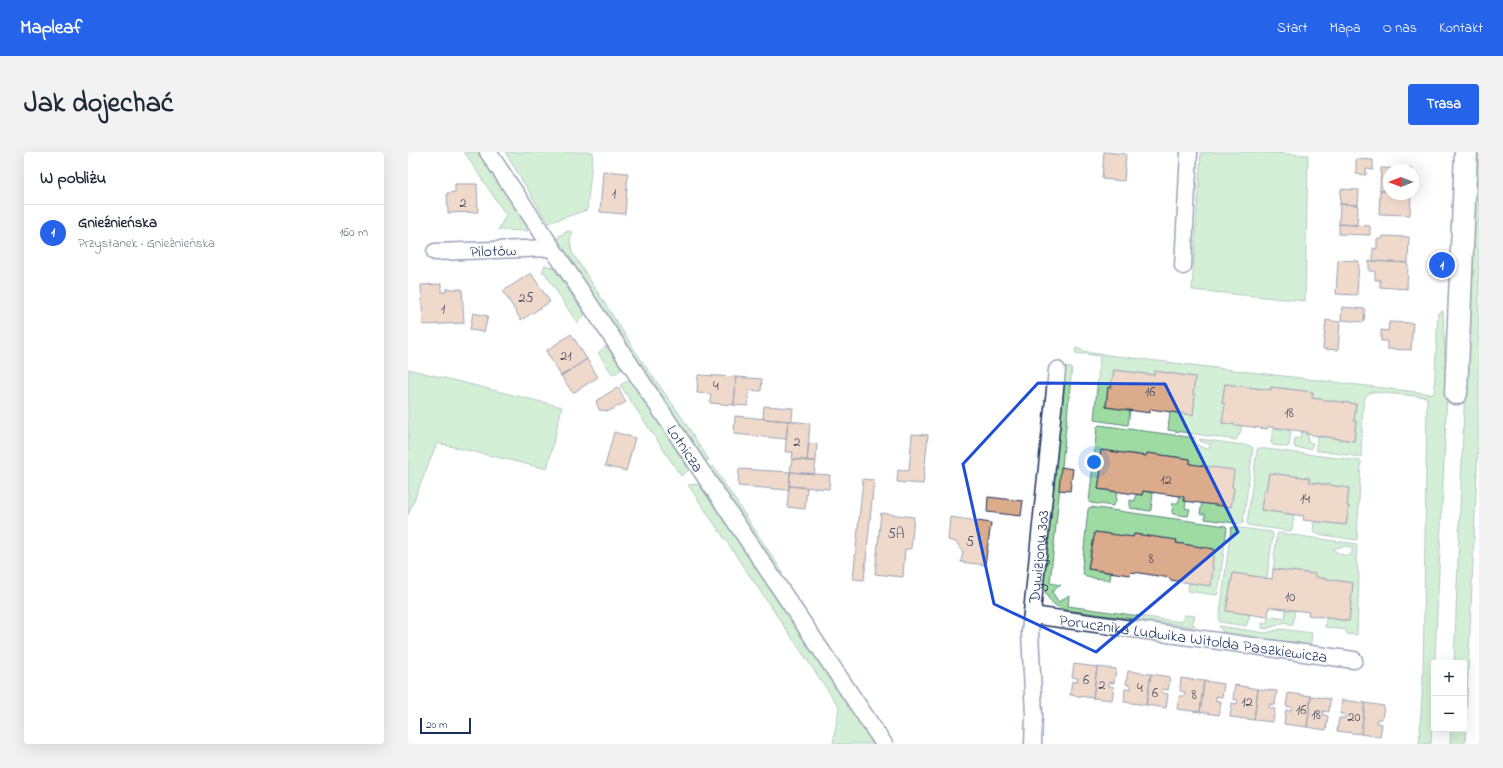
<!DOCTYPE html>
<html lang="pl">
<meta charset="utf-8">
<style>
:root{--surface:#fff;--page:#f2f2f3;--text:#1f2937;--muted:#747a83;--line:#e0e1e3;--accent:#2563eb}
body{margin:0;font-family:"Indie Flower",sans-serif;background:var(--page);color:var(--text)}
.controls{position:absolute;right:12px;bottom:12px;display:grid;overflow:hidden;border-radius:4px;box-shadow:0 4px 16px #0002}
.controls button{width:36px;height:36px;display:grid;place-items:center;padding:0;border:0;border-bottom:1px solid var(--line);background:var(--surface);color:var(--text);font:20px sans-serif}
.compass{position:absolute;left:975px;top:12px;width:36px;height:36px;border-radius:50%;background:var(--surface);box-shadow:0 4px 16px #0002;rotate:270deg}
.scale{position:absolute;left:12px;bottom:10px;width:51px;box-sizing:border-box;padding-left:4px;border:2px solid #1b2f5e;border-top:0;font-size:11px;line-height:14px;white-space:nowrap;color:#1b2f5e;-webkit-text-stroke:3px #fff;paint-order:stroke}
.you{position:absolute;left:686px;top:310px;width:14px;height:14px;margin:-10px;border:3px solid #fff;border-radius:50%;background:#1a73e8;box-shadow:0 0 0 6px #1a73e833}
.badge{display:grid;place-items:center;width:26px;height:26px;border-radius:50%;background:var(--accent);color:#fff;font-size:13px;font-weight:700}
.pin{position:absolute;translate:-50% -50%;border:2px solid #fff;box-shadow:0 1px 4px #0006}
.list{margin:0;padding:0;list-style:none}
h2{display:flex;justify-content:space-between;align-items:center;height:52px;margin:0;padding:0 16px;font-size:17px}
h2 small{font-size:13px;font-weight:400;color:var(--muted)}
.list li{display:grid;grid-template-columns:26px 1fr auto;gap:12px;align-items:center;box-sizing:border-box;height:56px;padding:0 16px;border-top:1px solid var(--line)}
.list b{display:block;font-size:15px;white-space:nowrap}
.list p{margin:0;font-size:13px;white-space:nowrap;color:var(--muted)}
.list em{font-size:13px;font-style:normal;color:var(--muted)}
.map{position:relative;flex:none;width:1071px;height:592px;overflow:hidden;border-radius:4px}
header{display:flex;align-items:center;gap:24px;box-sizing:border-box;height:56px;padding:0 20px;background:var(--accent);color:#fff}
header strong{font-size:19px}
nav{display:flex;gap:22px;margin-inline-start:auto;font-size:14px}
.intro{display:flex;align-items:center;justify-content:space-between;box-sizing:border-box;height:96px;padding:0 24px}
h1{margin:0;font-size:28px}
.button{padding:10px 18px;border-radius:4px;background:var(--accent);color:#fff;font-size:14px;font-weight:700}
main{display:flex;gap:24px;padding:0 24px}
aside{flex:1;background:var(--surface);border-radius:4px;box-shadow:0 4px 16px #0002}
.map>svg:first-child{display:block}
.green{fill:#9edba2;stroke:#5c8580;fill-rule:evenodd}
.building{fill:#daac8b;stroke:#1b2f5e}
.lines{fill:none;stroke-linecap:round;stroke-linejoin:round}
.street-casing{stroke:#1b2f5e;stroke-width:19}
.secondary-casing{stroke:#1b2f5e;stroke-width:25}
.street{stroke:#fff;stroke-width:16}
.secondary{stroke:#fff;stroke-width:22}
.marked{fill:none;stroke:#1d4ed8;stroke-width:3;stroke-linejoin:round}
.labels{text-anchor:middle;stroke-width:3;stroke-linejoin:round;paint-order:stroke}
.number-label{font-size:14px;fill:#4b4e69}
.street-label{font-size:16px;fill:#1b2f5e;stroke:#fff}
</style>
<header>
<strong>Mapleaf</strong>
<nav><a>Start</a><a>Mapa</a><a>O nas</a><a>Kontakt</a></nav>
</header>
<div class="intro"><h1>Jak dojechać</h1><a class="button">Trasa</a></div>
<main>
<aside>
<h2>W pobliżu<small></small></h2>
<ul class="list">
<li><span class="badge">1</span><div><b>Gnieźnieńska</b><p>Przystanek · Gnieźnieńska</p></div><em>160 m</em></li>
</ul>
</aside>
<div class="map">
<svg width="1071" height="592" viewBox="0 0 1071 592">
<rect width="100%" height="100%" fill="#fff"/>
<filter id="ink" filterUnits="userSpaceOnUse"><feTurbulence type="fractalNoise" baseFrequency=".025" numOctaves="2"/><feDisplacementMap in="SourceGraphic" scale="8" xChannelSelector="R" yChannelSelector="G"/><feConvolveMatrix kernelMatrix="1 2 1 2 8 2 1 2 1" color-interpolation-filters="sRGB"/></filter>
<g filter="url(#ink)">
<path class="green" d="M56,0H69L119,72L120,79L90,78L98,63Z
M97,0H185L179,58L140,71Z
M793,0H842L900,3L897,149L784,138Z
M1066,0H1071V272L1057,592H1042L1043,577H1056V511H1046Z
M160,79L165,80L162,89L164,100L235,211L271,261L301,308L295,310L150,92L149,88L152,83Z
M137,113L146,116L177,163L169,171L137,121L134,120Z
M1035,159L1039,244L1023,592H1011L1015,529L1019,245L964,240C958,242 956,247 955,253L953,305L912,299H909L908,296L909,284L946,289L948,270L946,269L948,252L904,246V240L863,235V238L817,232L814,251L817,252L814,271L834,274L832,281L828,288L760,278L762,260L785,263L787,244L785,243L787,225L747,219L746,223L706,218L703,236L700,235L698,255L722,258L720,273L686,268L692,204L667,201L668,196L683,201L1026,242L1030,161Z
M198,194L214,217L205,223L190,201Z
M658,215L664,216L642,431L653,433L644,440L651,450L661,443L660,454L774,470L776,463L787,464L784,472L787,473L786,475L658,458C644,454 637,446 636,431Z
M0,217L154,255L139,317L29,291L0,363Z
M223,227L281,318L273,324L212,233Z
M691,273L788,286L785,288L787,292L798,297L802,295L803,293L792,289L791,287L843,294L845,296L835,371L833,372L797,367V362H792L794,351L823,355L825,336L782,312V307L739,301L738,304L693,298L691,317L693,318L690,337L709,340L708,349L705,354L683,351L681,350L689,275Z
M865,276L883,279L881,294L878,295L865,293L863,291Z
M893,280L898,281V283H900V290L905,291L903,297L887,296L886,294L887,286L892,287Z
M850,296L953,309L949,388L909,382L905,380L906,369L938,373L941,354H939L941,336L901,330V326L861,321L858,339H856L853,358L886,363L884,378L881,379L840,373L839,371L849,298Z
M305,314L375,421L370,424L299,317Z
M290,332L300,345L467,592H425L431,555L280,333Z
M735,339L745,341L743,358L742,359L722,356V348L727,349L728,342L734,343Z
M772,344L776,345V349H778L777,356L782,357L780,364L765,362L764,360L765,351H770Z
M682,355L818,374L819,376L810,442L808,443L780,439L781,431L803,434L805,415H804L806,397L768,391L769,389L726,382L725,385L683,398L680,417L703,421L702,428L678,425L675,421L674,416L680,357Z
M825,375L864,380L865,382L859,426L825,421L818,459L842,462L841,467L838,474L812,470L811,469L823,376Z
M870,381L949,392L948,408L951,423L949,483L939,482L938,478L917,475L918,466L941,469L945,431L907,425V422L865,417L867,405L866,404L869,383ZM937,394L944,396V402L940,404L932,402L924,397Z
M878,457L887,458L885,472L883,474L881,473L880,470L874,471L873,472L858,477L854,476V471H859L860,464L877,467Z
M811,474L858,481L873,477L904,481L902,498L895,492L888,490H872L823,483L814,479Z"/>
<path class="building" d="M696,0L718,2L716,29L694,27Z
M948,7L965,8V18L958,17V23L948,22Z
M973,16L1004,17V18H981V39H972Z
M195,19L220,21L217,62L192,60Z
M47,32H69L70,60L40,61L39,41L47,40Z
M933,37L951,38L950,53L932,52Z
M972,39H981V42H1003L1002,63L971,62Z
M932,52L950,53L949,73L931,72Z
M931,72L962,74V83L931,82Z
M975,84L1001,85L1000,111L965,109V96L969,97V87H974Z
M930,108L951,109L949,143L928,142Z
M961,109L1000,111L999,137L972,135V128H967V119H961Z
M123,121L142,150L113,168L95,139Z
M33,132V140H38V137H54L56,171L15,173L13,133Z
M934,155L957,157L956,170L933,168Z
M65,161L80,164L76,180L62,178Z
M918,168L932,170L930,198L915,197Z
M981,170L1005,171L1003,198L979,197V189H973V178L980,179Z
M163,182L179,207L153,224L138,199Z
M179,207L190,225L165,241L153,224Z
M706,218L746,223V219L787,225L785,243H787L785,263L742,257V261L698,255L700,235L703,236Z
M290,223L328,225L326,253L302,251L303,242L289,241Z
M328,225L354,227L353,239L341,238L340,254L326,253Z
M817,232L863,238V235L905,240L904,246L948,252L946,269H948L946,289L898,282L899,280L864,275H859V277L814,271L817,252L814,251Z
M210,235L218,250L201,259L191,258L188,249Z
M356,254L385,256L384,269L355,267Z
M327,264L380,269L378,287L326,282Z
M380,269L402,271L399,309L384,307L385,300H377Z
M206,280L227,286L218,319L197,314Z
M504,282L520,283L515,332L489,330L490,318L501,319Z
M401,291L409,292L408,309H399Z
M693,298L738,304L739,301L782,307V312L826,318L824,335L826,336L823,355L776,349V345L772,344L735,339L734,343L690,337L693,318L691,317Z
M384,307L408,309L406,322L382,320Z
M653,315L665,317L662,339L651,338Z
M331,317L382,320L381,338L330,334Z
M382,320L422,323L421,337L381,334Z
M861,321L902,326L901,330L941,336L939,354H941L938,373L895,368L896,364L853,358L856,338L858,339Z
M455,327L466,328L456,428L445,427Z
M381,334L399,336L397,357L379,355Z
M580,345L615,349L613,364L579,360Z
M473,361L506,365L503,397H497L495,425L467,422Z
M542,365L583,371L577,413L553,410L555,400L548,390L540,388Z
M687,380L725,385L726,382L769,388L768,391L806,397L804,415H805L803,434L762,428V426L732,421L723,420L722,423L680,417Z
M865,417L907,422V425L945,431L941,469L900,463L901,460L861,455L860,465L818,459L825,421L864,427Z
M666,512L689,515L685,546L662,543L664,529L669,530L670,526L664,525Z
M689,515L708,517L706,531L701,530V534L706,535L704,548L685,546Z
M720,519L743,522L738,553L716,550L717,537H723V533L718,532Z
M743,522L762,525L760,538L755,537L754,541L760,542L758,556L738,553Z
M773,526L796,529L792,560L769,557L771,544H776L777,540L772,539Z
M796,529L816,532L814,545L808,544V549H813L811,563L792,560Z
M827,533L850,537L846,568L822,565L824,551L829,552L830,548L825,547Z
M850,537L869,539L867,553L862,552L861,556L867,557L865,570L846,568Z
M880,541L903,544L899,575L876,572L878,558L883,559L884,555L878,554Z
M903,544L922,547L921,560L915,559V563L920,564L918,578L899,575Z
M934,548L957,551L953,582L929,579L931,566H937V562H932Z
M957,551L976,554L974,567H969L968,571L974,572L972,585L953,582Z"/>
<g class="lines">
<g class="street-casing">
<g id="street">
<path id="s1" d="M80,0L476,592"/>
<path id="s2" d="M27,100L143,96"/>
<path d="M775,114L781,0"/>
<path id="s3" d="M624,463L946,508"/>
<path id="s4" d="M625,592L626,563L622,480L649,218"/>
</g>
</g>
<g class="secondary-casing">
<path id="secondary" d="M1048,241L1058,0"/>
</g>
<use href="#street" class="street"/>
<use href="#secondary" class="secondary"/>
</g>
</g>
<path d="M0 0H1071V592H0ZM630,231L757,232L830,380L688,500L586,452L555,312Z" fill="#fff" fill-opacity=".55" fill-rule="evenodd"/>
<path class="marked" d="M630,231L757,232L830,380L688,500L586,452L555,312Z"/>
<g class="labels">
<g class="number-label">
<text x="206" y="46">1</text>
<text x="55" y="55">2</text>
<text x="118" y="150">25</text>
<text x="35" y="161">1</text>
<text x="158" y="208">21</text>
<text x="308" y="238">4</text>
<text x="742" y="244">16</text>
<text x="881" y="265">18</text>
<text x="389" y="294">2</text>
<text x="758" y="332">12</text>
<text x="897" y="351">14</text>
<text x="488" y="386">5A</text>
<text x="562" y="394">5</text>
<text x="743" y="411">8</text>
<text x="882" y="449">10</text>
<text x="678" y="532">6</text>
<text x="694" y="537">2</text>
<text x="732" y="540">4</text>
<text x="747" y="545">6</text>
<text x="786" y="547">8</text>
<text x="839" y="554">12</text>
<text x="893" y="562">16</text>
<text x="908" y="567">18</text>
<text x="946" y="569">20</text>
</g>
<g class="street-label">
<text dy="6" stroke="none"><textPath href="#s2" startOffset="58">Pilotów</textPath></text>
<text dy="6" stroke="none"><textPath href="#s1" startOffset="356">Lotnicza</textPath></text>
<text dy="6" stroke="none"><textPath href="#s4" startOffset="188">Dywizjonu 303</textPath></text>
<text dy="6" stroke="none"><textPath href="#s3" startOffset="163">Porucznika Ludwika Witolda Paszkiewicza</textPath></text>
</g>
</g>
</svg>
<div class="controls">
<button>+</button>
<button>−</button>
</div>
<svg class="compass" viewBox="-18 -18 36 36"><path d="M0-13l5 13h-10z" fill="#e53935"/><path d="M0 13l5-13h-10z" fill="#747a83"/></svg>
<div class="scale">20 m</div>
<div class="you"></div>
<div class="pin badge" style="left:1034px;top:113px">1</div>
</div>
</main>
